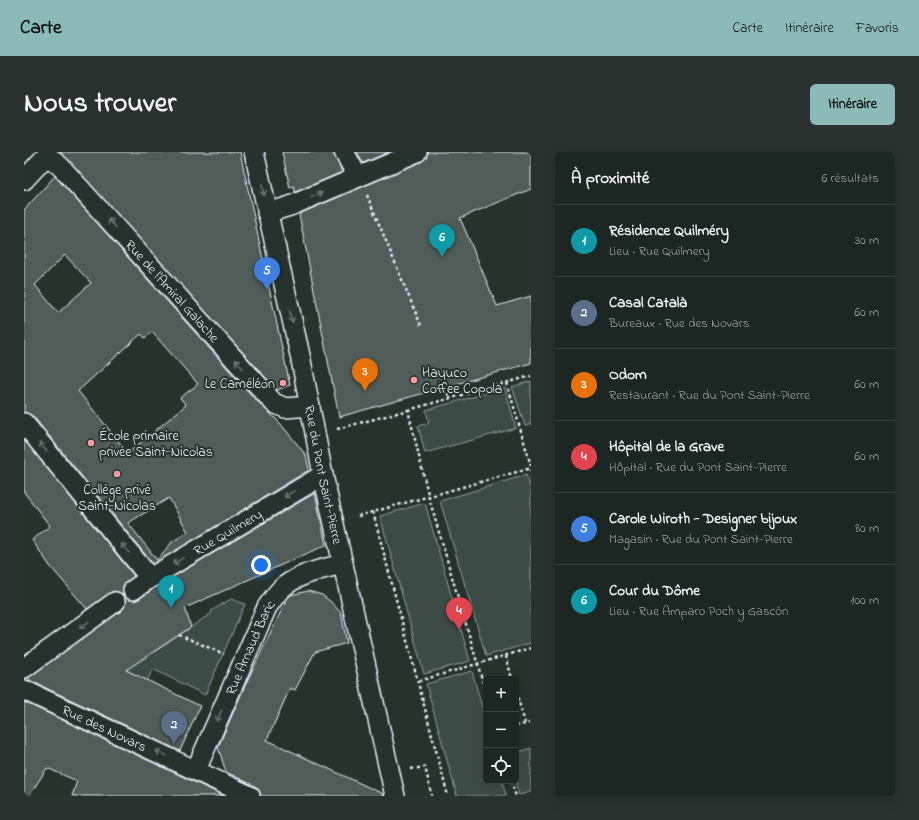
<!DOCTYPE html>
<html lang="fr">
<meta charset="utf-8">
<style>
:root{--surface:#1c2622;--page:#29322f;--text:#f1f3f6;--muted:#a0a5a5;--line:#3a4340;--accent:#8bbbb9}
body{margin:0;font-family:"Indie Flower",sans-serif;background:var(--page);color:var(--text)}
.controls{position:absolute;right:12px;bottom:12px;display:grid;overflow:hidden;border-radius:6px;box-shadow:0 4px 16px #0002}
.controls button{width:36px;height:36px;display:grid;place-items:center;padding:0;border:0;border-bottom:1px solid var(--line);background:var(--surface);color:var(--text);font:20px sans-serif}
.you{position:absolute;left:237px;top:413px;width:14px;height:14px;margin:-10px;border:3px solid #fff;border-radius:50%;background:#1a73e8;box-shadow:0 0 0 6px #1a73e833}
.badge{display:grid;place-items:center;width:26px;height:26px;border-radius:50%;background:var(--accent);color:#fff;font-size:13px;font-weight:700}
.pin{position:absolute;translate:-50% -33px;filter:drop-shadow(0 1px 2px #0008)}
.pin::after{content:'';position:absolute;top:21px;width:14px;height:12px;background:inherit;clip-path:polygon(0 0,100% 0,50% 100%)}
.list{margin:0;padding:0;list-style:none}
h2{display:flex;justify-content:space-between;align-items:center;height:52px;margin:0;padding:0 16px;font-size:17px}
h2 small{font-size:13px;font-weight:400;color:var(--muted)}
.list li{display:grid;grid-template-columns:26px 1fr auto;gap:12px;align-items:center;box-sizing:border-box;height:72px;padding:0 16px;border-top:1px solid var(--line)}
.list b{display:block;font-size:15px;white-space:nowrap}
.list p{margin:0;font-size:13px;white-space:nowrap;color:var(--muted)}
.list em{font-size:13px;font-style:normal;color:var(--muted)}
.icon{flex:none;width:22px;height:22px;fill:none;stroke:currentColor;stroke-width:2;stroke-linecap:round;stroke-linejoin:round}
.map{position:relative;flex:none;width:507px;height:644px;overflow:hidden;border-radius:6px}
header{display:flex;align-items:center;gap:24px;box-sizing:border-box;height:56px;padding:0 20px;background:var(--accent);color:#111}
header strong{font-size:19px}
nav{display:flex;gap:22px;margin-inline-start:auto;font-size:14px}
.intro{display:flex;align-items:center;justify-content:space-between;box-sizing:border-box;height:96px;padding:0 24px}
h1{margin:0;font-size:28px}
.button{padding:10px 18px;border-radius:6px;background:var(--accent);color:#111;font-size:14px;font-weight:700}
main{display:flex;gap:24px;padding:0 24px}
aside{flex:1;background:var(--surface);border-radius:6px;box-shadow:0 4px 16px #0002}
.map>svg:first-child{display:block}
.green{fill:#3e4b47;stroke:#939ea0}
.building{fill:#505c59;stroke:#e8f1f8;fill-rule:evenodd}
.lines{fill:none;stroke-linecap:round;stroke-linejoin:round}
.street-casing{stroke:#e8f1f8;stroke-width:22}
.path{stroke:#e8f1f8;stroke-width:2.5;stroke-dasharray:3 3;stroke-linecap:butt}
.street{stroke:#26332d;stroke-width:19}
.oneway{stroke:#6a7674}
.poi-dot{fill:#ff9aa2;stroke:#26332d;stroke-width:1.5}
.labels{text-anchor:middle;stroke-width:4;stroke-linejoin:round;paint-order:stroke}
.street-label{font-size:14px;fill:#e8f1f8;stroke:#26332d}
.poi-label{font-size:14px;fill:#e8f1f8;stroke:#26332d;text-anchor:start}
</style>
<header>
<strong>Carte</strong>
<nav><a>Carte</a><a>Itinéraire</a><a>Favoris</a></nav>
</header>
<div class="intro"><h1>Nous trouver</h1><a class="button">Itinéraire</a></div>
<main>
<div class="map">
<svg width="507" height="644" viewBox="0 0 507 644">
<rect width="100%" height="100%" fill="#26332d"/>
<filter id="ink" filterUnits="userSpaceOnUse"><feTurbulence type="fractalNoise" baseFrequency=".025" numOctaves="2"/><feDisplacementMap in="SourceGraphic" scale="8" xChannelSelector="R" yChannelSelector="G"/><feConvolveMatrix kernelMatrix="1 2 1 2 8 2 1 2 1" color-interpolation-filters="sRGB"/></filter>
<g filter="url(#ink)">
<path class="green" d="M507,229V272L501,274L488,235Z
M481,236L492,276L401,301L394,274L405,271L402,258Z
M502,323L507,338V491L462,504L416,349Z
M401,351L446,509L400,522L356,364Z
M207,447L221,452L181,543L129,517L122,531L84,511L102,483L121,506L188,461L187,459Z
M448,519L462,570V629H478L482,644H433L402,532Z
M507,596V640L495,643L491,629L492,601Z"/>
<path class="building" d="M36,0H216L266,233L253,238Z
M258,0H309L318,20L271,40L270,34L266,36Z
M333,0H365L339,11Z
M404,0H507V37L436,66L473,154L507,144V211L315,265L275,62L397,10L402,6Z
M31,24L230,246L255,270L282,303L285,318L129,412L9,264L0,260V58ZM41,103L67,131L34,161L11,133ZM128,180L174,232L156,246L162,253L104,301L54,239L117,182L121,186ZM145,346L164,380L148,390L133,408L104,371Z
M0,288L110,424L99,433L100,443L95,440L89,439L63,457L26,414L8,388L26,374L0,340Z
M291,341L302,393L161,456L167,475L102,518L176,554L156,599L5,528V525L97,459L101,454L100,445L110,449L115,447L132,435Z
M284,439L298,443L307,450L317,461L323,491L291,500L271,538L266,536L243,588L359,642L360,644H237L235,638L231,634L202,620L194,595L224,527L263,447L267,443Z
M0,550L200,644H48L53,629L23,616L5,644H0Z"/>
<g class="lines">
<g class="street-casing">
<g id="street">
<path id="s1" d="M23,0V3L37,15L250,251L261,256L286,254"/>
<path id="s2" d="M230,0L276,203L299,323L371,644"/>
<path d="M320,0L334,25"/>
<path d="M0,28L23,3"/>
<path d="M243,61L266,54L393,0"/>
<path d="M0,271L126,426"/>
<path id="s3" d="M109,438L126,426L299,323"/>
<path d="M0,516L91,450"/>
<path id="s4" d="M0,538L226,644"/>
<path id="s5" d="M172,618L243,455C247,450 251,443 256,438C272,422 298,417 319,412"/>
</g>
</g>
<path class="path" d="M343,43L398,176
M483,231L507,314
M422,235L425,247
M384,258L507,224
M313,277L384,258L405,346L462,541
M507,318V325
M349,360L424,644
M334,364L507,316
M155,483L200,502
M482,504L488,527
M395,529L507,496
M492,540L501,571
M492,574L505,571
M387,617L401,615L408,644
M487,629L492,644"/>
<use href="#street" class="street"/>
</g>
<defs><path id="oneway-shaft" d="M-6 0H5M1.5-3L5.5 0L1.5 3" fill="none" stroke-width="1.6" stroke-linecap="round" stroke-linejoin="round"/></defs>
<g class="oneway">
<use href="#oneway-shaft" transform="translate(239 38) rotate(78)"/>
<use href="#oneway-shaft" transform="translate(293 43) rotate(-23)"/>
<use href="#oneway-shaft" transform="translate(88 71) rotate(-132)"/>
<use href="#oneway-shaft" transform="translate(267 165) rotate(77)"/>
<use href="#oneway-shaft" transform="translate(215 212) rotate(-132)"/>
<use href="#oneway-shaft" transform="translate(19 295) rotate(-129)"/>
<use href="#oneway-shaft" transform="translate(265 342) rotate(149)"/>
<use href="#oneway-shaft" transform="translate(101 396) rotate(-129)"/>
<use href="#oneway-shaft" transform="translate(154 409) rotate(149)"/>
<use href="#oneway-shaft" transform="translate(60 473) rotate(144)"/>
<use href="#oneway-shaft" transform="translate(195 564) rotate(113)"/>
<use href="#oneway-shaft" transform="translate(137 601) rotate(-155)"/>
</g>
</g>
<g class="poi-dot">
<circle cx="390" cy="228" r="4"/>
<circle cx="259" cy="231" r="4"/>
<circle cx="67" cy="291" r="4"/>
<circle cx="93" cy="322" r="4"/>
</g>
<g class="labels">
<g class="street-label">
<text dy="5" stroke="none"><textPath href="#s1" startOffset="188">Rue de l'Amiral Galache</textPath></text>
<text dy="5" stroke="none"><textPath href="#s2" startOffset="330">Rue du Pont Saint-Pierre</textPath></text>
<text dy="5" stroke="none"><textPath href="#s3" startOffset="111">Rue Quilmery</textPath></text>
<text dy="5" stroke="none"><textPath href="#s5" startOffset="134">Rue Arnaud Baric</textPath></text>
<text dy="5" stroke="none"><textPath href="#s4" startOffset="89">Rue des Novars</textPath></text>
</g>
<g class="poi-label">
<text x="398" y="225">Hayuco<tspan x="398" dy="16">Coffee Copola</tspan></text>
<text x="251" y="236" text-anchor="end">Le Caméléon</text>
<text x="75" y="288">École primaire<tspan x="75" dy="16">privée Saint-Nicolas</tspan></text>
<text x="93" y="342" text-anchor="middle">Collège privé<tspan x="93" dy="16">Saint-Nicolas</tspan></text>
</g>
</g>
</svg>
<div class="controls">
<button>+</button>
<button>−</button>
<button><svg class="icon" aria-label="locate" viewBox="0 0 24 24"><circle cx="12" cy="12" r="6"/><path d="M12 2v4M12 18v4M2 12h4M18 12h4"/></svg></button>
</div>
<div class="you"></div>
<div class="pin badge" style="left:147px;top:456px;background:#0f9aa8">1</div>
<div class="pin badge" style="left:150px;top:592px;background:#5c6f8a">2</div>
<div class="pin badge" style="left:341px;top:239px;background:#e8710a">3</div>
<div class="pin badge" style="left:435px;top:478px;background:#e0444e">4</div>
<div class="pin badge" style="left:243px;top:138px;background:#3f7fe0">5</div>
<div class="pin badge" style="left:418px;top:105px;background:#0f9aa8">6</div>
</div>
<aside>
<h2>À proximité<small>6 résultats</small></h2>
<ul class="list">
<li><span class="badge" style="background:#0f9aa8">1</span><div><b>Résidence Quilméry</b><p>Lieu · Rue Quilmery</p></div><em>30 m</em></li>
<li><span class="badge" style="background:#5c6f8a">2</span><div><b>Casal Català</b><p>Bureaux · Rue des Novars</p></div><em>60 m</em></li>
<li><span class="badge" style="background:#e8710a">3</span><div><b>Odom</b><p>Restaurant · Rue du Pont Saint-Pierre</p></div><em>60 m</em></li>
<li><span class="badge" style="background:#e0444e">4</span><div><b>Hôpital de la Grave</b><p>Hôpital · Rue du Pont Saint-Pierre</p></div><em>60 m</em></li>
<li><span class="badge" style="background:#3f7fe0">5</span><div><b>Carole Wiroth - Designer bijoux</b><p>Magasin · Rue du Pont Saint-Pierre</p></div><em>80 m</em></li>
<li><span class="badge" style="background:#0f9aa8">6</span><div><b>Cour du Dôme</b><p>Lieu · Rue Amparo Poch y Gascón</p></div><em>100 m</em></li>
</ul>
</aside>
</main>
